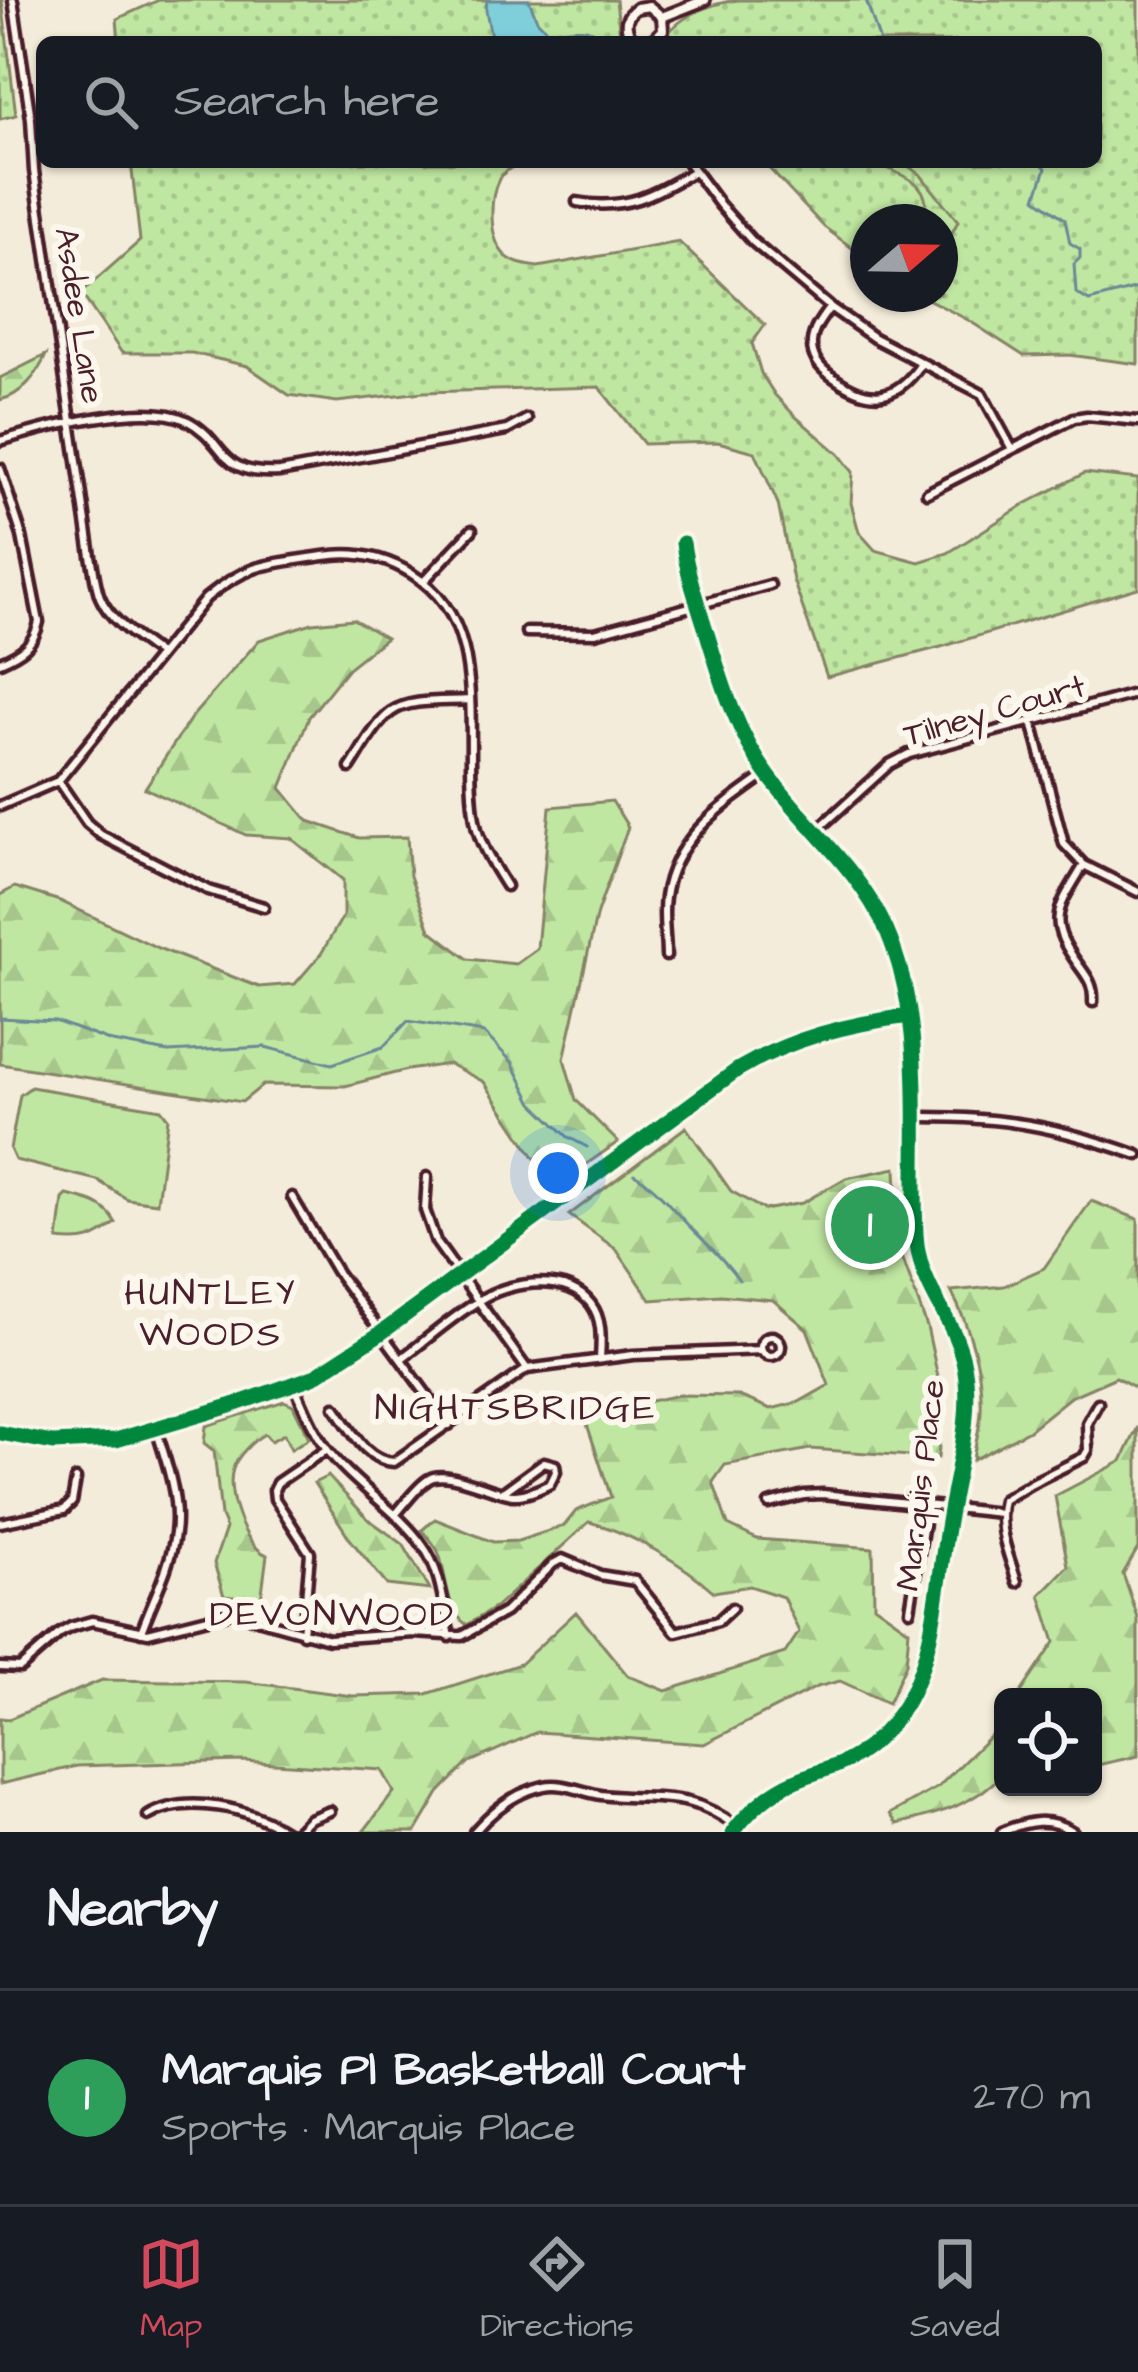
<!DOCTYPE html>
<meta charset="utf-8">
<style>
:root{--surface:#171b24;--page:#20242c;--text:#f1f3f6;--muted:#9ea1a6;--line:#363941;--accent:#d1495b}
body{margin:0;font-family:"Architects Daughter",sans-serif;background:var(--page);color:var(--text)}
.controls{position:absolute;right:36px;bottom:36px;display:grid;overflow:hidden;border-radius:18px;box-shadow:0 3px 9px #0004}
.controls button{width:108px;height:108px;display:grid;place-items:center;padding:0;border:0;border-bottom:3px solid var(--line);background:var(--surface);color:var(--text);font:60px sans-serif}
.compass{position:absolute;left:850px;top:204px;width:108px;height:108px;border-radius:50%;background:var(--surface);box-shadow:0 3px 9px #0004;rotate:70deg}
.you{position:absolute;left:558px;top:1173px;width:42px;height:42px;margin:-30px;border:9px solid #fff;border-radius:50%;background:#1a73e8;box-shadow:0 0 0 18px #1a73e833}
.badge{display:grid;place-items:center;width:78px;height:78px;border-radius:50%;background:var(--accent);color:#fff;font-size:39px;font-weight:700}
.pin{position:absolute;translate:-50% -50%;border:6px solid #fff;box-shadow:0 3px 12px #0006}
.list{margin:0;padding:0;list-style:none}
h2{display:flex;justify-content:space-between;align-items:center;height:156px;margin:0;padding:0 48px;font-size:51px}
h2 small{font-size:39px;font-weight:400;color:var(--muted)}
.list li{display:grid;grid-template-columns:78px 1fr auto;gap:36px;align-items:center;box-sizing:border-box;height:216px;padding:0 48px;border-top:3px solid var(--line)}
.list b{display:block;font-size:45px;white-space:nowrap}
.list p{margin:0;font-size:39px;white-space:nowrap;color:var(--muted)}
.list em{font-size:39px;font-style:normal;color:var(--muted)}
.icon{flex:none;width:66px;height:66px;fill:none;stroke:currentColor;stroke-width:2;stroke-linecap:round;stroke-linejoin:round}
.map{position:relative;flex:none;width:1138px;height:1832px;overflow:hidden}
.search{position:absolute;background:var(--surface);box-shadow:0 3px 9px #0004;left:36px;right:36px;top:36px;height:132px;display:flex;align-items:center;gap:30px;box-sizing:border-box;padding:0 42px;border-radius:18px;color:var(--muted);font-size:45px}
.sheet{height:372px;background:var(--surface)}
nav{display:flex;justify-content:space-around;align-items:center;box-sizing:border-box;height:168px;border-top:3px solid var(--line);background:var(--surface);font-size:33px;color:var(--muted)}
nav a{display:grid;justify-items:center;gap:6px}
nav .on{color:var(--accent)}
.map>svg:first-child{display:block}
.grass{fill:url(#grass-dots);stroke:#858366;stroke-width:3}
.forest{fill:url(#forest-firs);stroke:#858366;stroke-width:3}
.wetland{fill:url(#wetland-marsh);stroke:#858366;stroke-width:3}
.garden{fill:#c0e7a2;stroke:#858366;stroke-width:3}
.water{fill:#7fcfdb;stroke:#6a8995;stroke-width:3}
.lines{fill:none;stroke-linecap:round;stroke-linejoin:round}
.stream{stroke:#6a8995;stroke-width:3}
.minor-casing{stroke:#4a1f2b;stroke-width:15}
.tertiary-casing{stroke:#4a1f2b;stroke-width:16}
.minor{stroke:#fbf7ec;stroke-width:6}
.tertiary{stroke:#fbf7ec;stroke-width:8}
.cycleway-casing{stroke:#fbf7ec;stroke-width:22}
.cycleway{stroke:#00873e;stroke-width:15}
.labels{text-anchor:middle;stroke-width:12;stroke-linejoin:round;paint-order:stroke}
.street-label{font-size:33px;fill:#4a1f2b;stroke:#fbf7ec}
.neighbourhood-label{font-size:36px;letter-spacing:3px;fill:#4a1f2b;stroke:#fbf7ec}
</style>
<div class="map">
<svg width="1138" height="1832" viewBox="0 0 1138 1832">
<defs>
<pattern id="grass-dots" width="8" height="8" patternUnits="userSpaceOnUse" patternTransform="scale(3)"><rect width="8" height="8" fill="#c0e7a2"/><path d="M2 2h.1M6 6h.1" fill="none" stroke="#a6c68c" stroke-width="1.8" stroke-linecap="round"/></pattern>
<pattern id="forest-firs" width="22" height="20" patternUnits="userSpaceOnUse" patternTransform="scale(3)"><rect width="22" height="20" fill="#c0e7a2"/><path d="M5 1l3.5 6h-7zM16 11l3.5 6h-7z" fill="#a6c68c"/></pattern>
<pattern id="wetland-marsh" width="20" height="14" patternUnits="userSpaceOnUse" patternTransform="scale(3)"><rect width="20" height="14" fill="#c0e7a2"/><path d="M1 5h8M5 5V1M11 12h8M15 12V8" fill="none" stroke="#a6c68c"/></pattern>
</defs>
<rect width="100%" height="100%" fill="#f4ecda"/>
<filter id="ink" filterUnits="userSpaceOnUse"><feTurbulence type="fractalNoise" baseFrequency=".00833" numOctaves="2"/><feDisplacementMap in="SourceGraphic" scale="24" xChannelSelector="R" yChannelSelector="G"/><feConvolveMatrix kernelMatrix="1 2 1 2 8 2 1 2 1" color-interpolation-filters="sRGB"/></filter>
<g filter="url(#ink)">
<path class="grass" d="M0,0H2L16,115L0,119Z
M159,0H616L620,36L624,42H119L117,19Z
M738,0H1138V364L1069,355L1024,356L968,320L918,294H940V222H868V260L824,227L763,162H1096V42H662C676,17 710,3 738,0Z
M131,162H521C513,167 503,171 499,179C489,198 489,236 503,253C512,264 526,265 538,267L679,242L765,325L752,343L761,373L775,395L796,417L839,454L853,472L851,503L859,532L875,550L919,562L948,553L1025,504L1085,473L1138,479V588L941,647L827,677L793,580L778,504L755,452L718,442L644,444L599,387L423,392L337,402L289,395L247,366L192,353H122L81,293L140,241Z"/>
<path class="forest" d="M46,355C38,374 21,396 0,400V378Z
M353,619L386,638L348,668L309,717L281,788L308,821L359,838L407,837L410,876L430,930L468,959L516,964L537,949L550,807L612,801L628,827L597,913L564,1059L576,1100L618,1142L554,1187L484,1082L449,1064L407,1070L345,1086L263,1085L242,1102L0,1064V895L15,887L60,901L158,948L259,987L295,984L321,954L343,916V880L291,838L246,835L145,788L191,718L259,640L312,623Z
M686,1127L731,1191L764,1210L802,1203L846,1178L896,1168L899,1248L927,1327L943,1400L938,1458L810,1449L725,1465L713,1482L728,1525L757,1539L873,1548L874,1605L909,1630L906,1664L888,1703L840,1681L817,1687L704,1744L537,1732L468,1763L439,1793L416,1832H363L394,1792L382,1770L243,1761L77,1766L0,1784V1718L9,1719L102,1680L246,1682L353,1696L427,1694L520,1664L576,1612L628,1676L666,1691L785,1653L799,1632L783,1597L750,1586L714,1592C684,1564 629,1532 589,1522L496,1607L467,1625C446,1611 447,1576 439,1554C436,1545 428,1537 422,1530L435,1519L493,1542L518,1541L564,1526L576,1511L611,1497L584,1415L679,1395L739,1396L771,1409L799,1402L829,1385L807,1329L773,1300L721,1295L651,1300L616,1249L569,1215Z
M1091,1201L1138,1219V1393L1136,1388L1116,1377L1070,1397L1029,1430L973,1460C975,1444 980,1428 981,1412C983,1369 970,1328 951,1291L1004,1286L1044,1268Z
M284,1401L293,1405L309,1438L291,1449L284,1434L271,1441L265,1434C253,1440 237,1456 233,1469C225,1492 244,1546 267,1555L261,1600L224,1596L214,1563L226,1528L221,1516L214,1451L204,1443L206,1426Z
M1138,1427V1548L1123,1574L1138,1618V1756L1093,1766V1697H1018L1055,1642L1040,1595L1068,1566L1055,1496L1122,1461Z
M328,1476L368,1519L403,1544L430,1590L387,1585L350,1539L314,1483Z
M1003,1719V1773C975,1805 937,1814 897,1824L890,1814L938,1787L996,1730Z"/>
<path class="wetland" d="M876,162H902L920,174L958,221L952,233L940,225V222L935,221L932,214L926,213C930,178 899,177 876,162Z"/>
<path class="garden" d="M31,1087L161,1109L168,1118L157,1203L127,1199L97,1180L15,1160L10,1149L20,1095Z
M67,1195C88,1200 105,1203 116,1223C94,1240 86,1243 58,1240L63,1199Z"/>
<path class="water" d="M487,0H529L537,20L547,30C569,32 589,20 604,42H492L486,10Z"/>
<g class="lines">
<path class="stream" d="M866,0L880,42
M1040,162L1046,168L1036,198L1065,219L1070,243L1080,249V258L1074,264L1076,293L1089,301L1138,288
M0,1018L55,1021L112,1042L168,1052L265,1047L332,1064L383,1047L408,1021L484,1033L512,1062L533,1103L568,1137L587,1147
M634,1174C659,1188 671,1209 692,1229C709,1246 725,1260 739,1280"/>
<g class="minor-casing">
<path id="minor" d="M13,0L31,119L34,171L91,556C94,569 95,584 100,597C110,621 139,639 159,654
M688,162L720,205L753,242L830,307L874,338L982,394L1012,449
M577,202C625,211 654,195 694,171
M830,307C822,318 813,329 812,342C811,357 819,367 830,375C866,402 894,404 921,364
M0,441C43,428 144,400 186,420C228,441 215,476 280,472L507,430L527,419
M0,468L22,536L39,622C34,645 21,653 0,662
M927,493L1074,418L1087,416L1138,421
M683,543C687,573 697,602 706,630C722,683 737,735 771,779C810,830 859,870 886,929C928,1024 911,1134 916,1234C919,1288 952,1314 963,1360C975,1412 956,1471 948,1522C938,1579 935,1656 904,1706C888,1731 865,1754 838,1765C818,1773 798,1777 779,1789C761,1800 746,1815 733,1832
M424,581L472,530
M526,632L595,633L770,585
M1032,722L1064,844L1084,865L1138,892
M350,768C362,750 374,725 391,712C410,698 446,702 469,700
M58,781L87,823L101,835L208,890L264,907
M0,806L58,781L206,598C249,562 271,564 324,556C356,551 385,557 412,574C495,625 461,739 475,820C479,844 493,865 506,886
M816,831L890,764L909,754L1138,693
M1084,865C1056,911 1046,921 1080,967C1089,979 1094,987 1093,1002
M666,956C666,936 662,917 665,897C673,838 722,806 767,774
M914,1117C1002,1116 1055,1126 1138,1155
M427,1177L425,1210L436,1242L527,1369
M292,1197L336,1271L449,1425
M761 1346a10 10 0 1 1 20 0a10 10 0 1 1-20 0Z
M401,1359C428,1339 455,1314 485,1297C514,1281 568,1274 591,1304C603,1320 601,1340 600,1359
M294,1384C305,1410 316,1438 335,1459C362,1490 399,1512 423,1546C441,1570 444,1608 450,1637
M335,1407C351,1429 365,1461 394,1462L527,1369L633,1355L762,1350
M0,1433L53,1443L116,1440L230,1406L313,1377L381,1333L737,1070C791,1038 848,1024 909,1016
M769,1504L804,1495L823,1494L1000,1513
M395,1515C405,1504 416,1487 429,1479C446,1468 492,1493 513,1495C524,1496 540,1489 550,1484L556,1472L555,1465L544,1462L503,1492
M0,1523L64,1510L72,1502L76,1479
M1017,1582C1009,1555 996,1528 1003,1500L1030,1484L1084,1457L1088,1450L1087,1423L1098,1403
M910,1610L927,1504
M141,1632C152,1601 171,1566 175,1533C180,1500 166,1460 156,1429
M303,1634L310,1553L275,1499L274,1490L277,1483L327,1449
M0,1667L20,1668L60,1633L71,1627L92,1621L148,1633L232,1612L329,1639L414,1633L462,1636L505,1612L553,1564L562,1559L600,1575L635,1581L676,1632L718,1621L732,1608
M148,1816C185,1793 252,1808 286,1832
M296,1832L309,1819L330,1811
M474,1832C493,1810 515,1792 544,1786C563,1782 582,1792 601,1795C658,1802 685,1788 737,1827
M1002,1832C1027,1821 1049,1816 1073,1832"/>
</g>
<g class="tertiary-casing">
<path id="tertiary" d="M637,8L649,6L662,17L663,30L651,42
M637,8C626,15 624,24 630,36L639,42
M662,17L705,0"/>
</g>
<use href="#minor" class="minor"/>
<use href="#tertiary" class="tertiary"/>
<g class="cycleway-casing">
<path id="cycleway" d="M683,543C687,573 697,602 706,630C722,683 737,735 771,779C810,830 859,870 886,929C928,1024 911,1134 916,1234C919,1288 952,1314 963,1360C975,1412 956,1471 948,1522C938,1579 935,1656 904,1706C888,1731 865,1754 838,1765C818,1773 798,1777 779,1789C761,1800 746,1815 733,1832
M0,1433L53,1443L116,1440L230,1406L313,1377L381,1333L737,1070C791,1038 848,1024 909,1016"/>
</g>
<use href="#cycleway" class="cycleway"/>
</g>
</g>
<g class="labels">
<g class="street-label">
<text transform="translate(81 315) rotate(81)" y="12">Asdee Lane</text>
<text transform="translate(994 709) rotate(-16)" y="12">Tilney Court</text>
<text transform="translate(919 1485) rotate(-83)" y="12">Marquis Place</text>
</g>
<g class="neighbourhood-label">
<text x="211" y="1304">HUNTLEY<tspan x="211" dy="41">WOODS</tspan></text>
<text x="516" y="1419">NIGHTSBRIDGE</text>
<text x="333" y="1625">DEVONWOOD</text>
</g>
</g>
</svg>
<div class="controls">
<button><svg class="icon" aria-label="locate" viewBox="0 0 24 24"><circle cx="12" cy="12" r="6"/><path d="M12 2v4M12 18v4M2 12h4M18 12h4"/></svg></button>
</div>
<svg class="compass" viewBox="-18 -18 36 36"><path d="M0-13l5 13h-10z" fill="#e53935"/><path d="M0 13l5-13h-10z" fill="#9ea1a6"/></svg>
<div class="you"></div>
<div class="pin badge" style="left:870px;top:1225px;background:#2e9e5b">1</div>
<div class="search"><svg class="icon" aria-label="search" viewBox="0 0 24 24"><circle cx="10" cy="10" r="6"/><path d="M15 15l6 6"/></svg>Search here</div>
</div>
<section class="sheet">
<h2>Nearby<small></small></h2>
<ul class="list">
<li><span class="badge" style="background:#2e9e5b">1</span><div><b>Marquis Pl Basketball Court</b><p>Sports · Marquis Place</p></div><em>270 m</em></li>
</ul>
</section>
<nav>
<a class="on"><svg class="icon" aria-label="map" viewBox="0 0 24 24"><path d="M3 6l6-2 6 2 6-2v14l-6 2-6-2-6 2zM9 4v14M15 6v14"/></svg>Map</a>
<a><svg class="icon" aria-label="directions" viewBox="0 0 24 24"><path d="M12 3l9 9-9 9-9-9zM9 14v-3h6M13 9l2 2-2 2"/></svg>Directions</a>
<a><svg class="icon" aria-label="saved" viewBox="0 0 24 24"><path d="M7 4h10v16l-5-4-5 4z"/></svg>Saved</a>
</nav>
